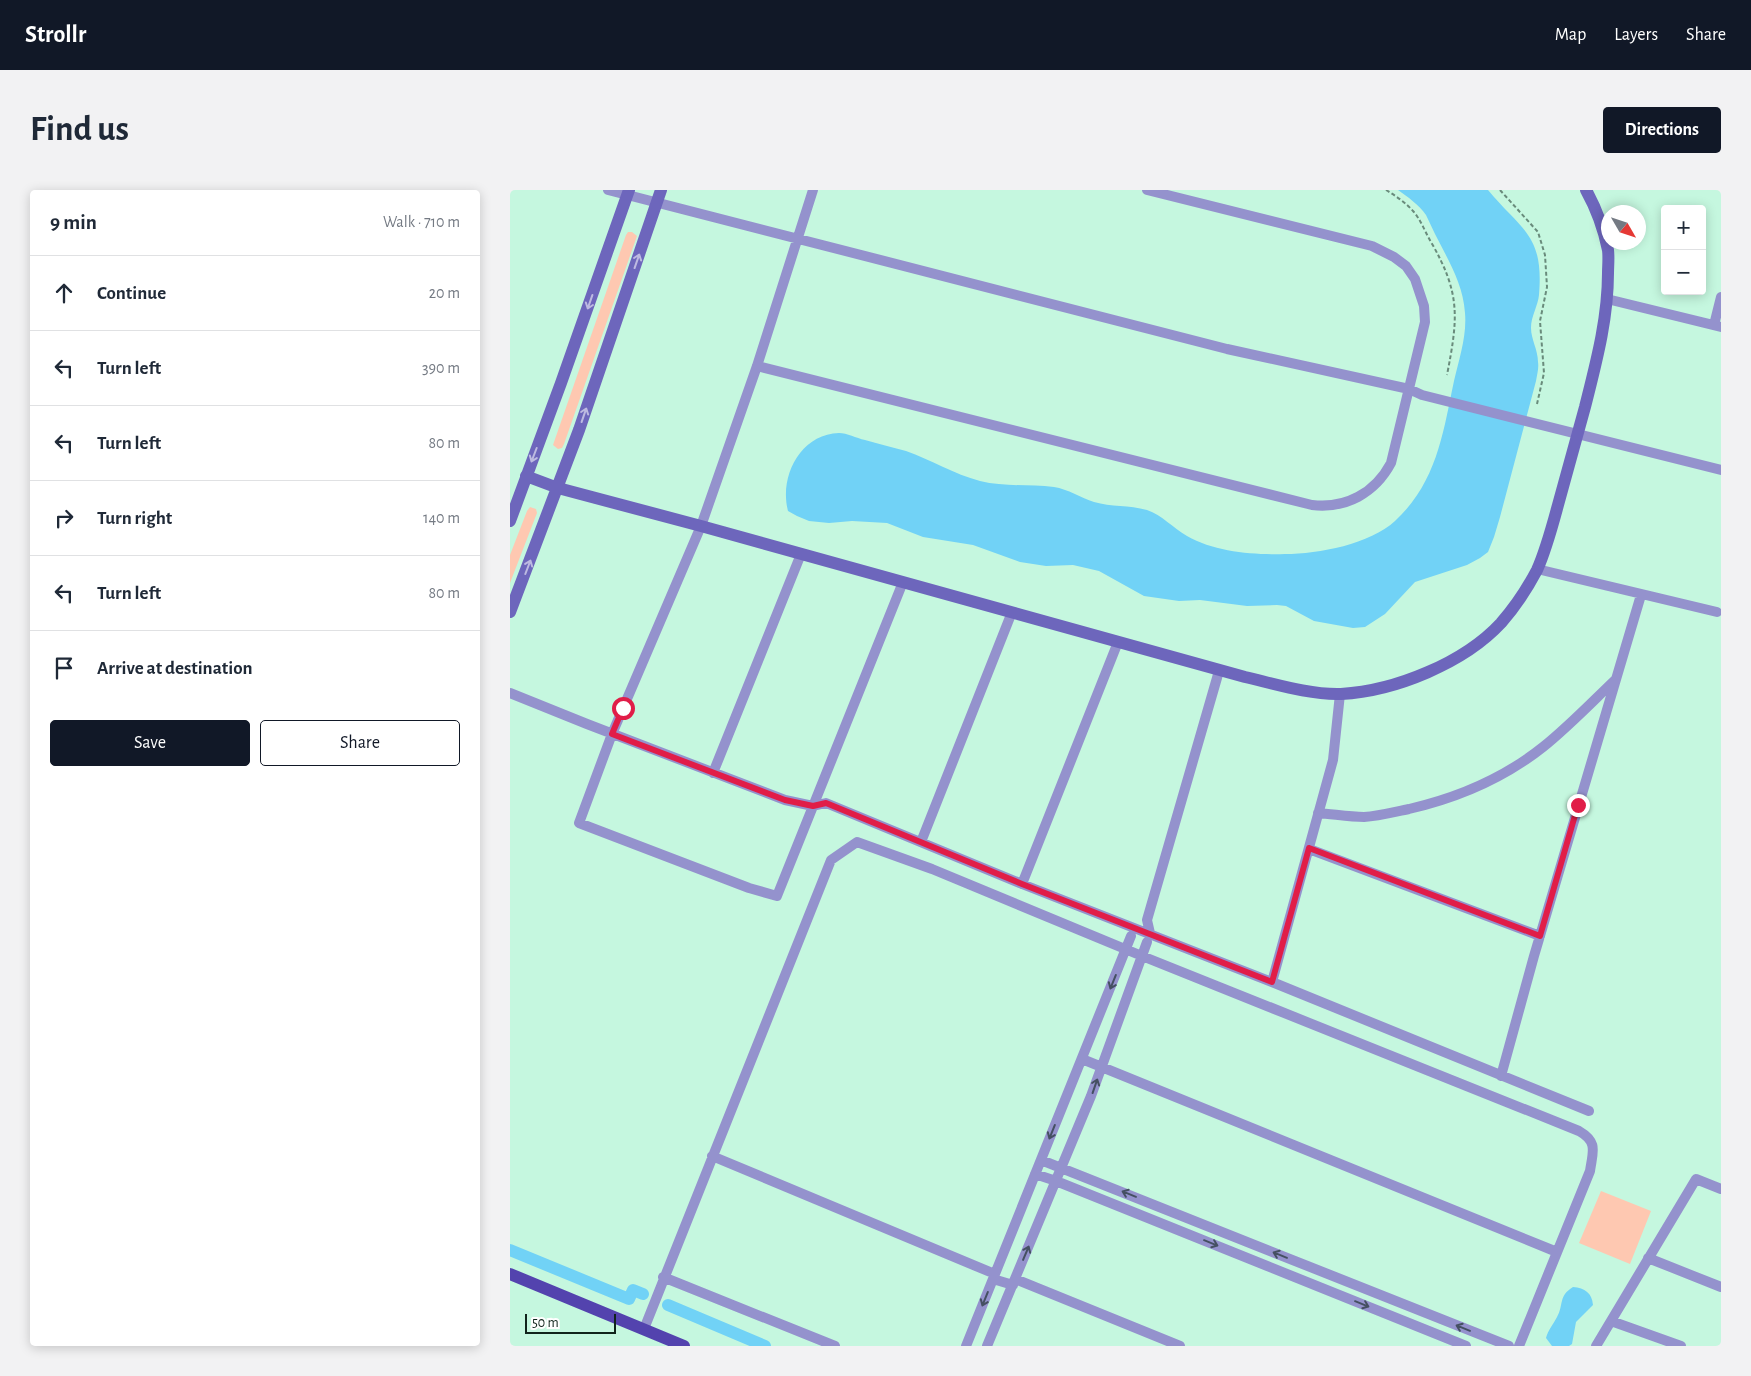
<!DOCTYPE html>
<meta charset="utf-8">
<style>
:root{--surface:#fff;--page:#f2f2f3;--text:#1f2937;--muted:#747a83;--line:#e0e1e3;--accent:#111827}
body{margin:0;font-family:"Alegreya Sans",sans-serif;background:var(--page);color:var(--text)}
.controls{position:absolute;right:15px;top:15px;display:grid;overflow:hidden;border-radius:5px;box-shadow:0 2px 12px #0003}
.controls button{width:45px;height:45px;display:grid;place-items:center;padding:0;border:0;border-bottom:1px solid var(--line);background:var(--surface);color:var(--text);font:25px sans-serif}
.compass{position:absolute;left:1091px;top:15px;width:45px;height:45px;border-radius:50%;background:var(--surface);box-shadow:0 2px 12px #0003;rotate:129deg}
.scale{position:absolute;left:15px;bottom:12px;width:91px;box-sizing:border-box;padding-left:5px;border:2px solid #10241b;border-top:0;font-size:14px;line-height:18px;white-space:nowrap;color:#10241b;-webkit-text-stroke:4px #fff;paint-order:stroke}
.stop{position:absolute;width:15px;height:15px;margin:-11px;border:4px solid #e11d48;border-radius:50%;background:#fff}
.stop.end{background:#e11d48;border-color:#fff;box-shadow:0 1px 5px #0008}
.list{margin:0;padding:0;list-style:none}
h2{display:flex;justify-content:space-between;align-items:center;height:65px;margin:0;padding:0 20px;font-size:21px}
h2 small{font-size:16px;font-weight:400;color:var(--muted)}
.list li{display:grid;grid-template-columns:32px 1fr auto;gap:15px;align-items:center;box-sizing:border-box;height:75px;padding:0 20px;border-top:1px solid var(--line)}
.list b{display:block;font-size:19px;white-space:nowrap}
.list em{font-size:16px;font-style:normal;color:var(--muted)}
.actions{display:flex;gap:10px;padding:15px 20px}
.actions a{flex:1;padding:11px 0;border:1px solid var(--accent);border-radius:5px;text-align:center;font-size:18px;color:var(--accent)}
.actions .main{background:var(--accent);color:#fff}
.icon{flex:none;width:28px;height:28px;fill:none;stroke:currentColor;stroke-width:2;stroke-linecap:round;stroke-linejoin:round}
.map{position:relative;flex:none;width:1211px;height:1156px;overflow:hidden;border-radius:5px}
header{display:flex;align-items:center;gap:30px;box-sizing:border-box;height:70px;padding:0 25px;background:var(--accent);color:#fff}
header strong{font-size:24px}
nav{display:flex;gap:28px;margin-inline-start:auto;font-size:18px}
.intro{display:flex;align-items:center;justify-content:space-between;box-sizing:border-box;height:120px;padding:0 30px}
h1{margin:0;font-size:35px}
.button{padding:12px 22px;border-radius:5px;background:var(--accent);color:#fff;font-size:18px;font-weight:700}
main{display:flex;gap:30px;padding:0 30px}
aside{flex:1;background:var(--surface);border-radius:5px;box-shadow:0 2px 12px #0003}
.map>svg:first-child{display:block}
.green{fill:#fec8b1}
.water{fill:#71d2f6}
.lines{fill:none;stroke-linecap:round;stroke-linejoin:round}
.canal{stroke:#71d2f6;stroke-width:12}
.path{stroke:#698b7b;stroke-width:2;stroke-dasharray:4 2.5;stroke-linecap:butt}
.street{stroke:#9492cd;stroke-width:10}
.secondary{stroke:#6d66bc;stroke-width:12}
.primary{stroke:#5343ae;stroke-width:12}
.oneway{stroke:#bdbae1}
.oneway2{stroke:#455062}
.route{stroke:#e11d48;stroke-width:6}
</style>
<header>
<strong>Strollr</strong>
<nav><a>Map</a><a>Layers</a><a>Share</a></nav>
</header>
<div class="intro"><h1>Find us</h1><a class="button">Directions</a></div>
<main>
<aside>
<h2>9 min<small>Walk · 710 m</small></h2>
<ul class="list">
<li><svg class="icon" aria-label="ahead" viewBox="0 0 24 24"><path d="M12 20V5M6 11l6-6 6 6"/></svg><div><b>Continue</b></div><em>20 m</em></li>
<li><svg class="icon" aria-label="left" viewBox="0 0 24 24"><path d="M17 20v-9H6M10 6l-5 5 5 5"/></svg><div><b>Turn left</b></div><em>390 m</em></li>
<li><svg class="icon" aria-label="left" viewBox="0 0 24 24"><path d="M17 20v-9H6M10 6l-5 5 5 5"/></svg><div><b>Turn left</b></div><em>80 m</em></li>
<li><svg class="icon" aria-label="right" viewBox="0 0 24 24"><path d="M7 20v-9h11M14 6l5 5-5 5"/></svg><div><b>Turn right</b></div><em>140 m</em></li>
<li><svg class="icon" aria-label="left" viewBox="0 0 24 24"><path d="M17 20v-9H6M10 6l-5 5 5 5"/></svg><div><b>Turn left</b></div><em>80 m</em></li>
<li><svg class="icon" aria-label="arrive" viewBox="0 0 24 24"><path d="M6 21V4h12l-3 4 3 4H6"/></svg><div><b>Arrive at destination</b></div></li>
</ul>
<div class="actions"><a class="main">Save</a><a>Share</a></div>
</aside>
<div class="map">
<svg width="1211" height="1156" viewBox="0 0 1211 1156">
<rect width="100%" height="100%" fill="#c5f7df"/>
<path class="green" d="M118,42H122L127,46L54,254L52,258L48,259L43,255L44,252L116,45Z
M20,317L26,319L27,323L0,393V365L17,321Z
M1091,1001L1141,1021L1120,1074L1069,1053Z"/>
<path class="water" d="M888,0H978C1012,41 1034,44 1029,105C1028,116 1021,126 1021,138C1021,149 1028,160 1028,172C1029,178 1027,185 1026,191L990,327L984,347L978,362L970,368L957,375L905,392L875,424L855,437L843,438L804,431L776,416L767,415L737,416L690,410L669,411L634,406L589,381L563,375L536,376L510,372L463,355L413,347L377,333L342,331L319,333L299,331L287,326L278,321C269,287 290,244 329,243C337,243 346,248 355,250C368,254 382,257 396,261C421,270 444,284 470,291C494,297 520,294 544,297C558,299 571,308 584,312C601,317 619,315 637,320C652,325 663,338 677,346C705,362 743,365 775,364C809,364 860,354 885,331C927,292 933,243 944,191C949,169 957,146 955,123C953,93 938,70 925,44C922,38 919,31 916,25C909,15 898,7 888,0Z
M1063,1097C1075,1098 1082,1103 1083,1115L1066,1132L1062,1154L1059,1156H1042L1036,1148C1038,1140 1043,1135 1047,1127C1054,1115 1048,1106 1063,1097Z"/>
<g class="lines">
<path class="canal" d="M0,1060L119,1109L123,1100L133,1104
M158,1115L255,1156"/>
<path class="path" d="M876,0C886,6 896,13 903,21C911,30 915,42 921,52C951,104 948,128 937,185
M990,0L1028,42L1035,65L1037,97L1030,131L1034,183L1027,214"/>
<path class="street" d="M98,0L717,159L899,199L912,205L1211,280
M303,0L247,176L191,336L102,544L69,633L239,698L267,706L393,392
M1097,109L1211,137
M1204,135L1211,107
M247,176L802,315C836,319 865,303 881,273L915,132L914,116L905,89L896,76L884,67L862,56L637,0
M1027,379L1207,422
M0,503L77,534L275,610L303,616L316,613L512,694L762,792L1079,921
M203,583L291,364
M808,623C823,624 839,627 854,627C869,626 884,622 899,619C947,608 994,588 1033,557C1058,537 1081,513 1105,490
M411,652L502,422
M799,659L1030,746
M512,694L608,452
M640,743L637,730L709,481
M762,792L823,570L830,504
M572,869L1047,1062
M991,886L1024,766L1131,405
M202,966L485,1084
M531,970L999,1156
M525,984L546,991L956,1156
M1138,1068L1211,1097
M153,1087L325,1156
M483,1089L503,1095
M505,1089L670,1156
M1101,1131L1171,1156
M134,1139L321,670L347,652L422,679L632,766L1069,941C1088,952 1083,961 1080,981L1009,1156
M456,1156L621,746
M477,1156L581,906L637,752
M1086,1156L1186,989L1211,999"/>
<path class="secondary" d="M16,286L48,298L191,336L735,487C765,494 800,505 831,504C885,501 954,473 991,433C1005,417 1017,399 1027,380C1036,360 1042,337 1048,315C1057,282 1066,250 1075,217C1086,173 1098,129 1098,83C1098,76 1099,68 1098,60C1094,40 1086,18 1076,0
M0,331L51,193L119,0
M0,422L69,240L151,0"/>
<path class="primary" d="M0,1084L174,1156"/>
</g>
<defs><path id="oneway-shaft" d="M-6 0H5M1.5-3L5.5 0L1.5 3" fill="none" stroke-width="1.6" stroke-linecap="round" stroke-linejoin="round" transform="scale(1.25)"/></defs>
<g class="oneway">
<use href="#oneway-shaft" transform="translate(127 71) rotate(-71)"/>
<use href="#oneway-shaft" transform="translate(80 112) rotate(109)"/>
<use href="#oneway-shaft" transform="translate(74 225) rotate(-71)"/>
<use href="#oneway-shaft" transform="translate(24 265) rotate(111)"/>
<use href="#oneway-shaft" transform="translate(18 377) rotate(-69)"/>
</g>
<g class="oneway2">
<use href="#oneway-shaft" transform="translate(603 792) rotate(112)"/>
<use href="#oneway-shaft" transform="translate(585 896) rotate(-71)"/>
<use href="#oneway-shaft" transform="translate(542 942) rotate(112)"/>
<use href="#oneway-shaft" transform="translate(619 1004) rotate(-158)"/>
<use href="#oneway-shaft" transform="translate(701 1053) rotate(22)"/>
<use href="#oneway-shaft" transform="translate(516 1063) rotate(-67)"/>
<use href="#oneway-shaft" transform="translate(770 1065) rotate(-158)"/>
<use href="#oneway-shaft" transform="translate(475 1109) rotate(112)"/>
<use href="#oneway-shaft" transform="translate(852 1114) rotate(22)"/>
<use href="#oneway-shaft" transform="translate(953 1138) rotate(-158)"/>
</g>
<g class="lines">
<path class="route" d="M113,518L102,544L275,610L303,616L316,613L512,694L762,792L799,658L1030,746L1068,615"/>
</g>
</svg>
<div class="controls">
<button>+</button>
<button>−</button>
</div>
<svg class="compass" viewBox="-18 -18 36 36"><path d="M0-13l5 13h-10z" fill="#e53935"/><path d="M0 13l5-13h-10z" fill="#747a83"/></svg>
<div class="scale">50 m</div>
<div class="stop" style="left:113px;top:518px"></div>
<div class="stop end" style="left:1068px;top:615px"></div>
</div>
</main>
